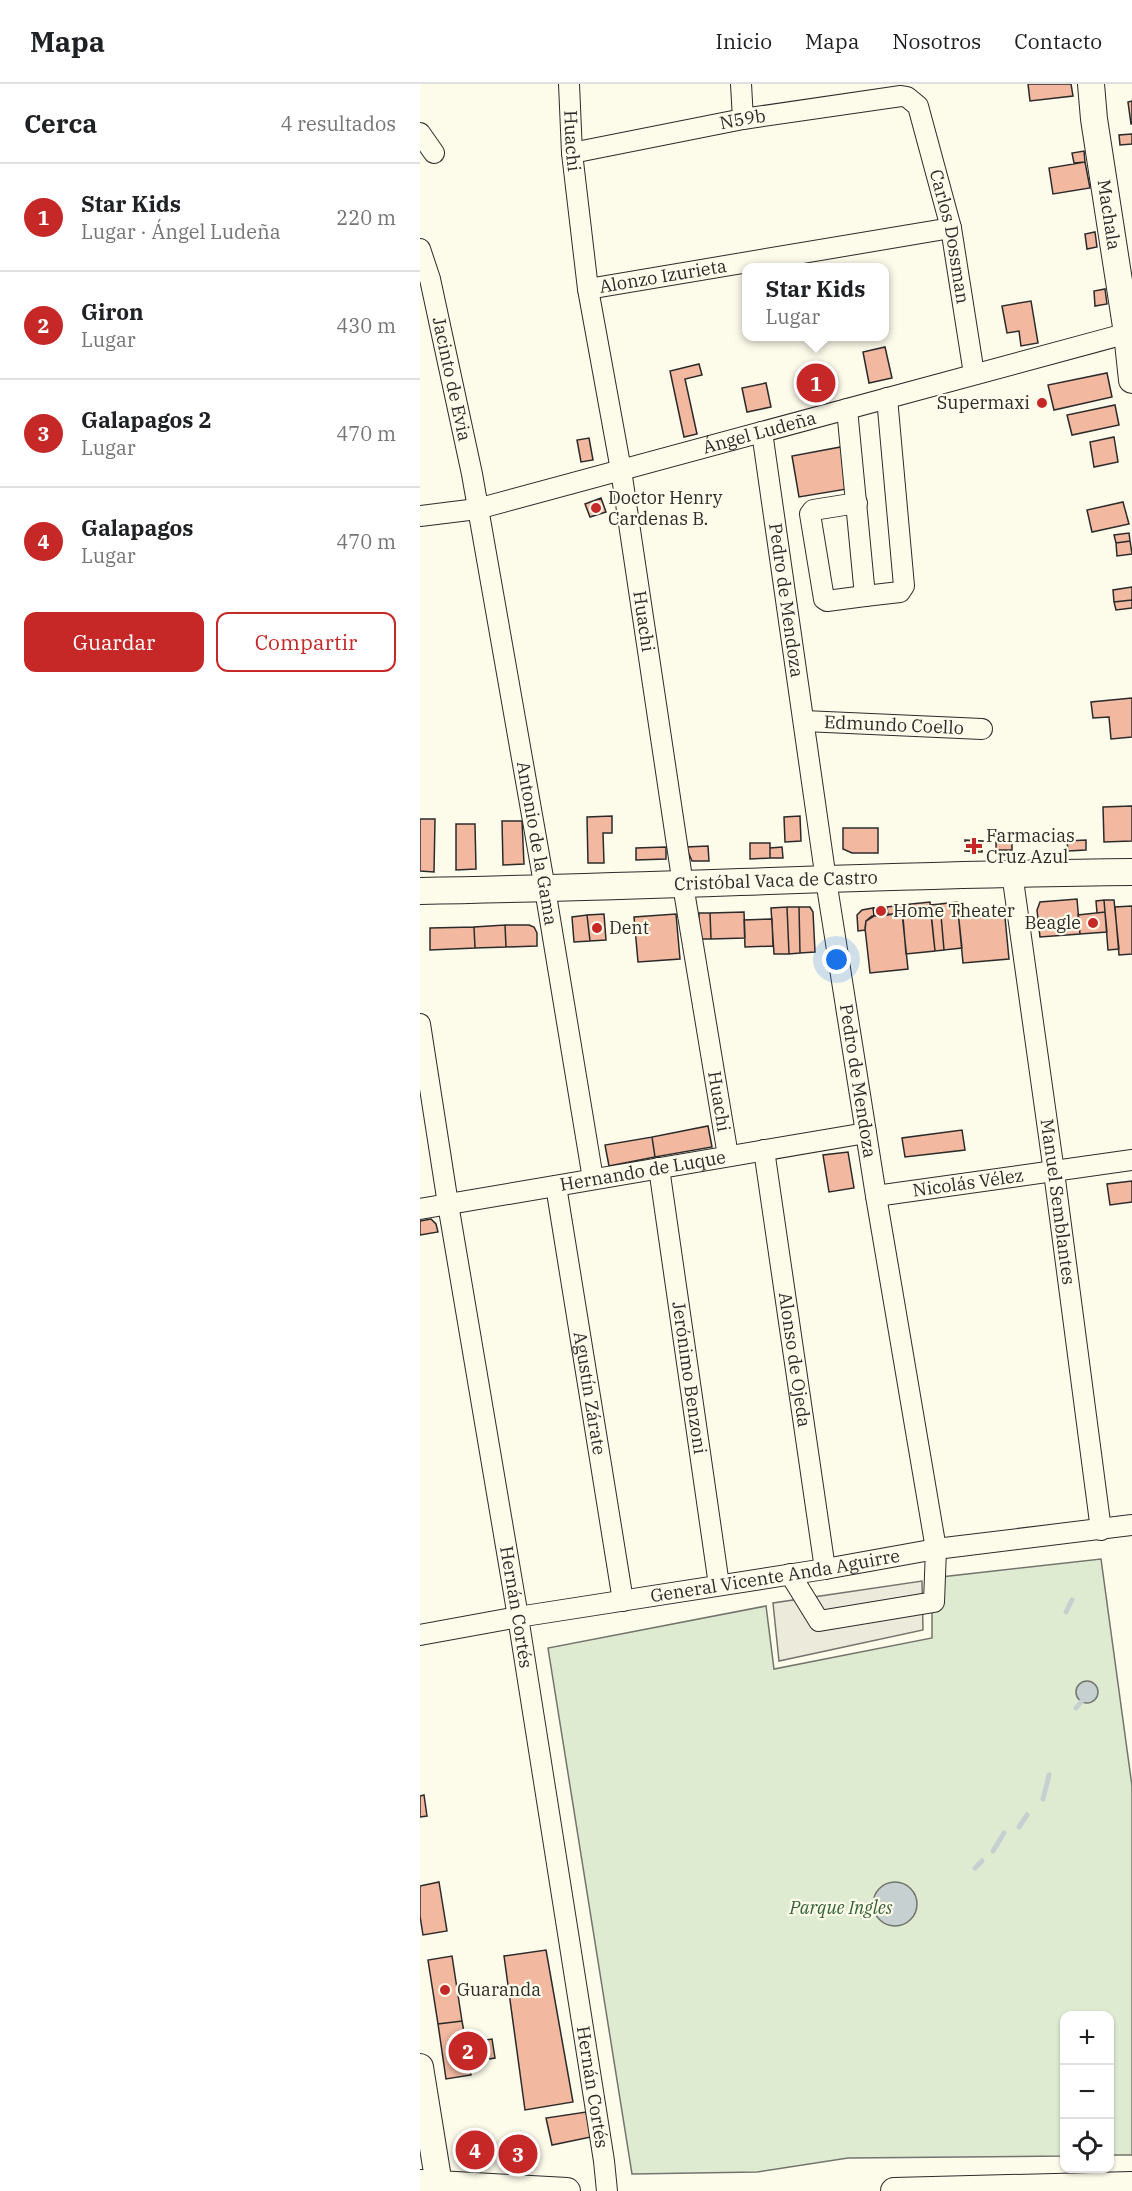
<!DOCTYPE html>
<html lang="es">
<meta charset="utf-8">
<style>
:root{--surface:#fff;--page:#f2f2f2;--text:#202124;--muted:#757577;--line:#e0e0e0;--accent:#c62828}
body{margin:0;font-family:"IBM Plex Serif",serif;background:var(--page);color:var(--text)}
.controls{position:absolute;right:18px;bottom:18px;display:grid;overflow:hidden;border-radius:12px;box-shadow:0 2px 4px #0004}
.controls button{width:54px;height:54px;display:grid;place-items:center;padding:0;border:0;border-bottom:2px solid var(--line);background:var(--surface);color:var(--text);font:30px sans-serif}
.you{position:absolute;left:417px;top:876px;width:21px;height:21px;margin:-15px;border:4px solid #fff;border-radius:50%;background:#1a73e8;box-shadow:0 0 0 9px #1a73e833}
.badge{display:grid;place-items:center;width:39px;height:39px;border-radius:50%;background:var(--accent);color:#fff;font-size:20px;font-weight:700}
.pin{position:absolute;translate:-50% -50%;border:3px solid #fff;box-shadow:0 2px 6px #0006}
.popup{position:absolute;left:322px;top:179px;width:147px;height:78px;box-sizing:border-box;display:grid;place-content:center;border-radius:12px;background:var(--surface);filter:drop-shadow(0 2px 4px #0005);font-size:20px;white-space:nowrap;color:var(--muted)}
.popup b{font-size:22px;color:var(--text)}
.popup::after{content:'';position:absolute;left:50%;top:100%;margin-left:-12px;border:12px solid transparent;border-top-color:var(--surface)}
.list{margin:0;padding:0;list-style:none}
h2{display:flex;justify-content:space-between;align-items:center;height:78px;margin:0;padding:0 24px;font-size:26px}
h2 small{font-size:20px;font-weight:400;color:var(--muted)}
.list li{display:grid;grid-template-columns:39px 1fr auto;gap:18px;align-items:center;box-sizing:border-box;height:108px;padding:0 24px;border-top:2px solid var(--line)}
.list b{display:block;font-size:22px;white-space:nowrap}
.list p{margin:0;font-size:20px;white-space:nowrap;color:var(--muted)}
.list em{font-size:20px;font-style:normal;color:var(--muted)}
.actions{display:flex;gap:12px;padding:18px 24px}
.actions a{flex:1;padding:14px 0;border:2px solid var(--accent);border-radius:12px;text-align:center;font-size:21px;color:var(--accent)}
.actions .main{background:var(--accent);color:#fff}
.icon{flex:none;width:33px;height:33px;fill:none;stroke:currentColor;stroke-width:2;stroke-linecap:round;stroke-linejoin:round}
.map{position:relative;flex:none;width:712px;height:2107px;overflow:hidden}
header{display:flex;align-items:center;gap:36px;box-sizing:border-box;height:84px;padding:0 30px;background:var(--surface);border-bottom:2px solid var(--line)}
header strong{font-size:28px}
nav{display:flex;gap:33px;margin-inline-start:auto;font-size:21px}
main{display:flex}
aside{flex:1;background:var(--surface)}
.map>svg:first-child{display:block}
.green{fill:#deebd1;stroke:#74746e;stroke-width:1.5}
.parking{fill:#eceadb;stroke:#74746e;stroke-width:1.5}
.water{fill:#c7d0d0;stroke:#74746e;stroke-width:1.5}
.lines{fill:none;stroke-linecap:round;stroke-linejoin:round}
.stream{stroke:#c7d0d0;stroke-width:5}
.building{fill:#f2b8a0;stroke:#2b2b2b;stroke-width:1.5}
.minor-casing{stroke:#2b2b2b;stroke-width:22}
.major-casing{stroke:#2b2b2b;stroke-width:28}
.minor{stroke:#fdfbea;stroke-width:20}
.major{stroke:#fdfbea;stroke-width:26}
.poi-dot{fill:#c62828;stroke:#fdfbea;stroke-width:2}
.labels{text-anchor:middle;stroke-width:4.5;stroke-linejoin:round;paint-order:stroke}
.street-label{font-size:18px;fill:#2b2b2b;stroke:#fdfbea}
.poi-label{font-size:18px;fill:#2b2b2b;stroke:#fdfbea;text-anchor:start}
.park-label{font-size:18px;font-style:italic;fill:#34623c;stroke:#fdfbea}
</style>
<header>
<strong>Mapa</strong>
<nav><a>Inicio</a><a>Mapa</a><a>Nosotros</a><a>Contacto</a></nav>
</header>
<main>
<aside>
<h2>Cerca<small>4 resultados</small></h2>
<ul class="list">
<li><span class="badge">1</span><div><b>Star Kids</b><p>Lugar · Ángel Ludeña</p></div><em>220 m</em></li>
<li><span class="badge">2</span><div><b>Giron</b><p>Lugar</p></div><em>430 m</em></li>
<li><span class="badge">3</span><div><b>Galapagos 2</b><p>Lugar</p></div><em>470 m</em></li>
<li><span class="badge">4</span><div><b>Galapagos</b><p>Lugar</p></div><em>470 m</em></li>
</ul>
<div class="actions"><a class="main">Guardar</a><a>Compartir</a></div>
</aside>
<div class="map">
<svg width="712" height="2107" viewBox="0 0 712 2107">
<rect width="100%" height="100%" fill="#fdfbea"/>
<path class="green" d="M681,1475L712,1702V2071H690V1932H644V2072L428,2074L337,2088L212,2090L128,1564L346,1522L354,1585L512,1554V1494Z"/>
<path class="parking" d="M502,1497L503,1546L359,1577L353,1519Z"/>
<path class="water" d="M656 1608a11 11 0 1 1 22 0a11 11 0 1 1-22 0Z
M453 1820a22 22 0 1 1 44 0a22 22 0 1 1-44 0Z"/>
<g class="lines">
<path class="stream" d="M646,1528L652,1516
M656,1624L661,1618
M623,1715L629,1691
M599,1743L607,1731
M573,1767L584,1749
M555,1784L562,1777"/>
</g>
<path class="building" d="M608,0H651L653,12L610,17Z
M712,17V40H711L708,18Z
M712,50V60L700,61L699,51Z
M664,67L665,78L654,79L652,69Z
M665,78L670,104L633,110L629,84Z
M675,148L677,163L667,165L665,150Z
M685,205L687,220L675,222L674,207Z
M611,217L618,259L601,262L599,247L587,249L582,222Z
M465,263L472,294L449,299L443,268Z
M279,280L282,291L265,295L277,350L264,353L250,287Z
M404,285L409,309L387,313L382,289Z
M687,289L692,313L634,326L628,301Z
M346,299L351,323L327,328L322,304Z
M695,321L699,341L652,351L647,331Z
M694,353L698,378L674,383L670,358Z
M169,354L173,376L161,378L157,356Z
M426,362L433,404L379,413L372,372Z
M181,414L186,428L170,433L165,420Z
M703,418L709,440L672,448L667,426Z
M709,449L710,457L696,459L694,451Z
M710,457L712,470L697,472L696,459Z
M712,503V516L694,518L693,506Z
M712,516V524L696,526L694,518Z
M712,614V653L691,655L689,633L673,634L671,618Z
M712,722V757L684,758L683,723Z
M192,732V749H183L184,779H168L167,733Z
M380,732L381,757L365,758L364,733Z
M0,735H15L14,788L0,787Z
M82,737H102L104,780L83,781Z
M36,740H55L56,785L36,786Z
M423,744H458V769H432L423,765Z
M545,756L563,757L562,768L545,767Z
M666,756V766L648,767L647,757Z
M576,758H592V766H576Z
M330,759H350V774L330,775Z
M288,762L289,777H272L266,763Z
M246,763V775L216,776V764Z
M362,763L363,774H350V764Z
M657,815L660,850L620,853L617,826L620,818Z
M684,816L685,828L677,829L676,817Z
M684,816H694L699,865L688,866Z
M510,818L515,867L486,870L482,821Z
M537,818L542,864L524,866L520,820Z
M520,820L524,866L515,867L510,821Z
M482,821V829L468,831L467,823Z
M712,822V870L699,871L695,823Z
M367,823L369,870H354L351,824Z
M367,823H379L380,869L369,870Z
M379,823H390L393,828L395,868L380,869Z
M467,823L468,831L454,832L453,824Z
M584,823L589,875L543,879L538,827Z
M453,824L454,832L446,837L445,846L438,847L437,831L442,826Z
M324,828L325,854L291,855L290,829Z
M685,828L687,848L660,850L658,831Z
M279,829H290L291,855H278Z
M482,829L488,885L450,889L445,844L446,837L452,832Z
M184,830L186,856L170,857L167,831Z
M256,830L260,875L218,878L214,833Z
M167,831L170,857L154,858L152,833Z
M352,835L353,862L325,863L324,836Z
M85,841L86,863L55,864L54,843Z
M85,841H109L114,843L117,849V862L86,863Z
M54,843L55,864L10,866V844Z
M288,1042L292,1063L235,1073L232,1053Z
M542,1046L545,1066L485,1073L482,1054Z
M232,1053L235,1073L189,1082L185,1061Z
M428,1068L434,1104L409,1108L403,1071Z
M712,1097V1118L690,1121L687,1100Z
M11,1135L16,1140L18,1148L0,1151V1137Z
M4,1711L7,1732L0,1733V1712Z
M19,1798L27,1847L3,1851L0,1832V1802Z
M126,1866L153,2018L105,2026L84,1872Z
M32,1872L42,1937L18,1940L8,1876Z
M42,1937L46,1959L72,1955L75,1974L49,1978L51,1991L26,1995L18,1940Z
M166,2028L171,2053L132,2061L126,2034Z
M45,2051L67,2052L66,2082L43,2081Z
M87,2054L110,2055L109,2086H86Z"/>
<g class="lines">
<g class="minor-casing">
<g id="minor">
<path id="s1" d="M149,0L152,69L168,205L201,386L263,801L308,1072"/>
<path d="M321,0L323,35"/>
<path d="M0,49L14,69"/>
<path id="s2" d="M152,69L323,35L481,12L487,13L498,22L531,144L554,290"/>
<path id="s3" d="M0,165L10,195L52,390L125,805L173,1095"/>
<path id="s4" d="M168,205L531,144"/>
<path d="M427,325L445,512L480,508L484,502L467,314"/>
<path id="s5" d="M342,348L406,796L456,1112L516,1465L514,1518L399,1537L370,1490"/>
<path d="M437,419L393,426L390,430L404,515L407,517L445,512"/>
<path id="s6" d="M0,432L57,425L712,248"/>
<path id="s7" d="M384,637L562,645"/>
<path id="s8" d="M592,789L634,1088L681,1446"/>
<path id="s9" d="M0,940L28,1120L98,1533L184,2077L187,2107"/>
<path id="s10" d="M344,1066L405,1485"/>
<path id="s11" d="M239,1084L299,1501"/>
<path id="s12" d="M136,1102L203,1517"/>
<path id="s13" d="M456,1112L712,1076"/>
<path id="s14" d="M0,1125L446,1049"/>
<path id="s15" d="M0,1551L98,1533L405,1485L516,1465L712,1441"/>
</g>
</g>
<g class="major-casing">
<g id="major">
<path id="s16" d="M671,0L674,35L707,249L712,296"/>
<path id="s17" d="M0,807C237,803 475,790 712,788"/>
<path d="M0,1983L20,2107"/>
<path d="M0,2099L147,2107"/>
<path d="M474,2107L712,2101"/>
</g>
</g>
<use href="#minor" class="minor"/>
<use href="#major" class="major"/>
</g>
<g class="poi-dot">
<circle cx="622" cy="319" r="6"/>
<circle cx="176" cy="424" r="6"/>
<path d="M551 753h6v6h6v6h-6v6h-6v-6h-6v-6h6z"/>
<circle cx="461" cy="827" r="6"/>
<circle cx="673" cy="839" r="6"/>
<circle cx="177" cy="844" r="6"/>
<circle cx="25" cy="1906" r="6"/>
</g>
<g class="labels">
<g class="street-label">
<text dy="6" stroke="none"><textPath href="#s2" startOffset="174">N59b</textPath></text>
<text dy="6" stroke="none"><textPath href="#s1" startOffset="57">Huachi</textPath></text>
<text dy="6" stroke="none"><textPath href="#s16" startOffset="132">Machala</textPath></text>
<text dy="6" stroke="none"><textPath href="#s2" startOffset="489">Carlos Dossman</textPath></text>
<text dy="6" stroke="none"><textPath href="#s4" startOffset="76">Alonzo Izurieta</textPath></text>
<text dy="6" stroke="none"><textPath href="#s3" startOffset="134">Jacinto de Evia</textPath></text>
<text dy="6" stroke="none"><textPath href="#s6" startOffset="350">Ángel Ludeña</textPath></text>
<text dy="6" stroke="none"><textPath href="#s5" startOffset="170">Pedro de Mendoza</textPath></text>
<text dy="6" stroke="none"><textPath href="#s1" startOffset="543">Huachi</textPath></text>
<text dy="6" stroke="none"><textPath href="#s7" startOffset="90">Edmundo Coello</textPath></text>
<text dy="6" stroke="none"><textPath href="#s3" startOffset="606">Antonio de la Gama</textPath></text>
<text dy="6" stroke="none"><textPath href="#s17" startOffset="356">Cristóbal Vaca de Castro</textPath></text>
<text dy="6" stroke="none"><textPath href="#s5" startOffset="656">Pedro de Mendoza</textPath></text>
<text dy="6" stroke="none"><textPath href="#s1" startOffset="1029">Huachi</textPath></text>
<text dy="6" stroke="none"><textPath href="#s14" startOffset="226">Hernando de Luque</textPath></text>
<text dy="6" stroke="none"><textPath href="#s13" startOffset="93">Nicolás Vélez</textPath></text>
<text dy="6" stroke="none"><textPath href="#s8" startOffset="332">Manuel Semblantes</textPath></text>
<text dy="6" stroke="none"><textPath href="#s10" startOffset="212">Alonso de Ojeda</textPath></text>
<text dy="6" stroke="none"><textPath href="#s11" startOffset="212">Jerónimo Benzoni</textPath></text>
<text dy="6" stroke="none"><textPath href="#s12" startOffset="210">Agustín Zárate</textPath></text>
<text dy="6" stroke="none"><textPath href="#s15" startOffset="360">General Vicente Anda Aguirre</textPath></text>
<text dy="6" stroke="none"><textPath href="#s9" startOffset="591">Hernán Cortés</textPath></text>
<text dy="6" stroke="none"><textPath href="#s9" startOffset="1077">Hernán Cortés</textPath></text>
</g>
<g class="poi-label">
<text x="610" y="325" text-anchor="end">Supermaxi</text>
<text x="188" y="420">Doctor Henry<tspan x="188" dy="21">Cardenas B.</tspan></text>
<text x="566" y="758">Farmacias<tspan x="566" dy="21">Cruz Azul</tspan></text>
<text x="473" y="833">Home Theater</text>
<text x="661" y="845" text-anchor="end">Beagle</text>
<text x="189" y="850">Dent</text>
<text x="37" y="1912">Guaranda</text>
</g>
<g class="park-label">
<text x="421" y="1830">Parque Ingles</text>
</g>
</g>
</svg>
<div class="controls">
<button>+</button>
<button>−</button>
<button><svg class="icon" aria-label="locate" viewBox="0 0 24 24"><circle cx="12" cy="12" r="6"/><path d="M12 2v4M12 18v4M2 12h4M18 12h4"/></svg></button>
</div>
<div class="you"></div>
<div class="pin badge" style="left:396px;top:299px">1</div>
<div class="popup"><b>Star Kids</b>Lugar</div>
<div class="pin badge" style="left:48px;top:1967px">2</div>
<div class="pin badge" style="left:98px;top:2070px">3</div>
<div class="pin badge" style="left:55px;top:2066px">4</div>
</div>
</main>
